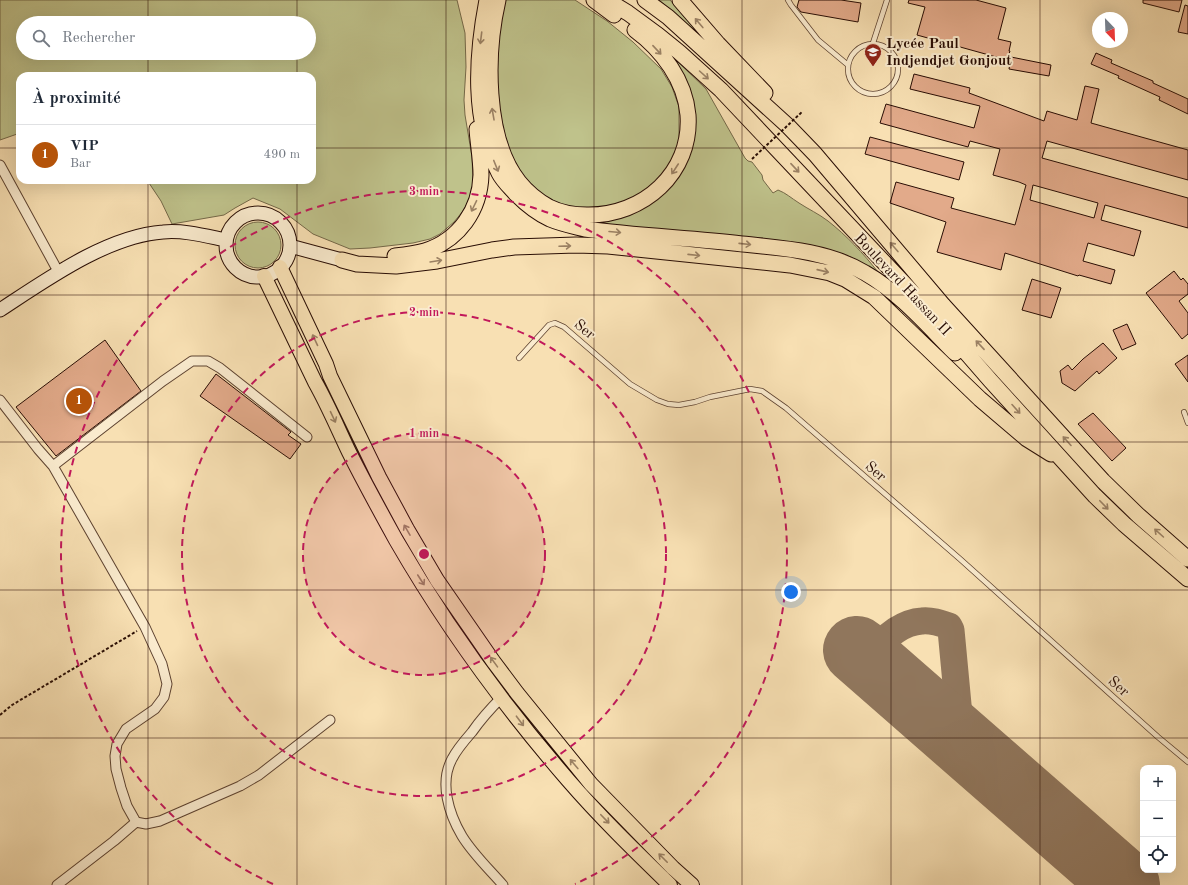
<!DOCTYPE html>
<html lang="fr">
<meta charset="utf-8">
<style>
:root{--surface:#fff;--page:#f2f2f3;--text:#1f2937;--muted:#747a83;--line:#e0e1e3;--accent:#b45309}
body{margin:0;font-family:"Old Standard TT",serif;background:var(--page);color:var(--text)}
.controls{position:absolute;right:12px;bottom:12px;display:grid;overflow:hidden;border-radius:8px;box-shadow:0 4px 16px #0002}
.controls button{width:36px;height:36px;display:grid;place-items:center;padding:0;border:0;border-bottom:1px solid var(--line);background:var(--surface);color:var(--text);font:20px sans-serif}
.compass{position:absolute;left:1092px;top:12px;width:36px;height:36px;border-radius:50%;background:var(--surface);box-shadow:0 4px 16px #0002;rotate:157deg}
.you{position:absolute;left:791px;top:592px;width:14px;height:14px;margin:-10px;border:3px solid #fff;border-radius:50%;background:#1a73e8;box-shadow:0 0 0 6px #1a73e833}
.badge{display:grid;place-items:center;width:26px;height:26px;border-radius:50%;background:var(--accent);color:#fff;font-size:13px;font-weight:700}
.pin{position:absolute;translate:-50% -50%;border:2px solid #fff;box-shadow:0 1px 4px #0006}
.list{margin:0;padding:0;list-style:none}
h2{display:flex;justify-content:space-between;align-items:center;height:52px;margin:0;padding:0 16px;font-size:17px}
h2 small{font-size:13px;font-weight:400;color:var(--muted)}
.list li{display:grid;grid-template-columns:26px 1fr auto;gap:12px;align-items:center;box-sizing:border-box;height:60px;padding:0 16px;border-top:1px solid var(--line)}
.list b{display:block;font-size:15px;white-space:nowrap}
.list p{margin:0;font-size:13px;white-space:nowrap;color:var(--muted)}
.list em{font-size:13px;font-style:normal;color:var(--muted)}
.icon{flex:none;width:22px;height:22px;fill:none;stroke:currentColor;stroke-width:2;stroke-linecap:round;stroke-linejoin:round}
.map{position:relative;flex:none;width:1188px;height:885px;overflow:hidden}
.search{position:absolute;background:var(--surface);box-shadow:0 4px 16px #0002;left:16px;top:16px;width:300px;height:44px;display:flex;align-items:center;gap:10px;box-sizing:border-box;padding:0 14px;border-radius:22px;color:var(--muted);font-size:15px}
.panel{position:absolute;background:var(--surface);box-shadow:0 4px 16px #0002;left:16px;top:72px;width:300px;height:112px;border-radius:12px}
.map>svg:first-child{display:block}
.green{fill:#bfc28b;stroke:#746848;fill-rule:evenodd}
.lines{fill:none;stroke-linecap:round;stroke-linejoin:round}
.taxiway{stroke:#90765c;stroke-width:27}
.runway{stroke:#90765c;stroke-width:68}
.building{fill:#e2aa8a;stroke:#290d04;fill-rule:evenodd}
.service-casing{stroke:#5d4230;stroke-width:6}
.minor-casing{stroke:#5d4230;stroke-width:11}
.secondary-casing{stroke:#290d04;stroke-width:15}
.primary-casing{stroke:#290d04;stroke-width:16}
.trunk-casing{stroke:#290d04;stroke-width:17}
.path{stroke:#290d04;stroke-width:2;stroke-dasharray:3 2;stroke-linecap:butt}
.service{stroke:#faebce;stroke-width:4.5}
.minor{stroke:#faebce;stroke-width:9}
.secondary{stroke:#faebce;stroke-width:13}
.primary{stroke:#f8e0b3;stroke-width:14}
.trunk{stroke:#f8e0b3;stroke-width:15}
.path-bridge{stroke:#290d04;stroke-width:2;stroke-dasharray:3 2;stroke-linecap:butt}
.oneway{stroke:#9b8164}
.grid{fill:none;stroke:#290d04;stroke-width:1;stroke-opacity:0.55}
.ring{fill:none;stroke:#c2185b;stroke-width:2;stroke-dasharray:7 5}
.labels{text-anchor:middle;stroke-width:4;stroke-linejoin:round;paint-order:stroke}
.poi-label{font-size:15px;font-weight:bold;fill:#290d04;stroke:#faebce;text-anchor:start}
.street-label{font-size:15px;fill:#290d04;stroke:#faebce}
.centre{fill:#c2185b;stroke:#faebce;stroke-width:2}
.ring-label{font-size:12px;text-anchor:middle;font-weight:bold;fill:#c2185b;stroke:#faebce;stroke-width:4;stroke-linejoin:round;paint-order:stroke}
</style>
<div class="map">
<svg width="1188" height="885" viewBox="0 0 1188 885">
<rect width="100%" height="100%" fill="#f8e0b3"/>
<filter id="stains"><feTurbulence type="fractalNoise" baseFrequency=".005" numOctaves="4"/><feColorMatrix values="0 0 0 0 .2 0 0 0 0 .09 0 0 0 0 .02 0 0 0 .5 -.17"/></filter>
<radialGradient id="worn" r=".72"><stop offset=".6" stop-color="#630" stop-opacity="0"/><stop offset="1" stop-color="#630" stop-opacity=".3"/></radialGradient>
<path class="green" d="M0,0H457L465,33L466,67L464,100L465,115L472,157L473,182L472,193L468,202L463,211L454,222L440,234L430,239L413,243L370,248L350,249L313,234L280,209L253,198L235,208L224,215L172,224L161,201L147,180H312V76H20V133L0,140ZM23,23H309V53H23Z
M503,0H575L607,21L633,42L661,69L672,87L679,107V141L669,169L635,201L580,212L535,194L506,149L495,84L500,11Z
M659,0H670L705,40Z
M674,58L706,89L745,158L748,161L752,162L762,175L763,180L773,193L778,190C786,193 791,198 799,203C808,209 819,214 828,221C847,236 863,253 878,272C868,268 860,261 850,257C831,249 812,245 791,242L592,224L586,221L614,219L621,218L639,210L646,207L662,195L669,189L679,176L685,162V80Z
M235 245a23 23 0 1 1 46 0a23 23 0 1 1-46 0Z"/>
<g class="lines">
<path class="taxiway" d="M934,718C922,718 909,718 898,711C891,707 879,690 877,682C875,673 875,660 878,651C884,635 905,622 922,621C931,620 940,623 949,626L951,630L959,715L967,736L978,756"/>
<path class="runway" d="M857,650L1126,885"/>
</g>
<path class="building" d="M799,0H841L861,3L858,22L801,12L797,7Z
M909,0H976L1006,8L998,39L1011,42L1009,51H1010L1007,60L917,35L925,7L908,3Z
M1143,0H1182L1179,12L1143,3Z
M1185,5L1188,6V34L1178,32Z
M1096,53L1112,60L1111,63L1153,81V83L1188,99V114L1159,100L1160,97L1118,78L1119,76L1091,64Z
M1011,57L1051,65L1049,76L1009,69Z
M914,74L970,88L969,93L1044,121L1047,111L1077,120L1085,86L1099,89L1091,123L1188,150V180L1047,141L1042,158L1188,198V228L1105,205L1101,220L1141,231L1134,256L1088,243L1083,261L1115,270L1111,284L1079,275L1078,276L1005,253L1001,270L937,252L946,222L890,203L896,182L954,198L951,208L1015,225L1026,185L1019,182L993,175L1000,149L970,141L968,147L880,123L886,104L974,128L980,106L910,89ZM1033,185L1098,203L1094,218L1030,200Z
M870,137L964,162L959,180L865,154Z
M1174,271L1181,280L1183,278L1188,284V294L1179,301L1188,313V334L1182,339L1146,293Z
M1032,279L1061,288L1051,318L1022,310Z
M1127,324L1136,344L1122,350L1113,330Z
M105,340L141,391L56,456L16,407Z
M1103,343L1117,358L1099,374L1097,371L1075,391L1062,383L1060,371L1068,365L1072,370L1083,359Z
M1188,355V382L1175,364Z
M216,374L291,432L288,435L301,444L290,459L200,396Z
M1093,413L1126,448L1112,461L1078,424Z"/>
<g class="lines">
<g class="service-casing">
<path id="service" d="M788,0L791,5L818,40L848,65
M873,43L887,0
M848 69a25 25 0 1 1 50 0a25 25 0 1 1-50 0Z
M519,358L549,325L555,323L564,327L630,384L657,400L668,404L679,405L695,402L710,397L750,389L762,391L786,408L960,559L1158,737L1188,762
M1184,412L1188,423"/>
</g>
<g class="minor-casing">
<path id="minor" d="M0,165L59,273
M0,400L38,449L53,466L145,627L162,664L167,684L164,697L155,709L126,729L117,744L115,756L116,769L121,788L127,806L136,822L146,824L160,821L240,786L259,775L330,720
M53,466L163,381L192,361H208L220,368L307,437
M502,697C491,708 481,719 472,732C465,740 457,749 452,759C439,783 449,814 462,836C473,854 489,869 503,885
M57,885L114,841L136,822"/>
</g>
<g class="secondary-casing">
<path id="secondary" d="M226 245a32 32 0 1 1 64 0a32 32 0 1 1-64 0Z
M290,246L342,260
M0,310C46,280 107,236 163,232C184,230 206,236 226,240"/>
</g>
<g class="primary-casing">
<path id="primary" d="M280,267L326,364L330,376L379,477L407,529L437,580L493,661L517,693L591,784L673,868L692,885
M264,276L315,382C328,405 338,429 349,452C364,482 380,511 396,540C445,625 504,706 568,780C600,817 635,851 670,885"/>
</g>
<g class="trunk-casing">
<path id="trunk" d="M487,0C476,57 472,120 499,173C503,181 510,187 516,194C526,204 537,213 550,219C562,224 573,226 585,229C637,236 690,238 742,244C783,248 829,251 865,273C900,293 927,325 955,353
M498,0C486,52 484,138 519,182C527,192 538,201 549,207C561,213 574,215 587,215C643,216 692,173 688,115C685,80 662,50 635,30
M594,0L614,15
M607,0L628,13L658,35L679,52L721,90L930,311L990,380L1095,496L1124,524L1188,579
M645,0L668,17L788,126L815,154L943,305L1103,481L1139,516L1188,559
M680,0L718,44L765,93
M395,256C405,255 415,254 425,251C459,240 480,210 481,175C481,159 478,144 477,129
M342,260L357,264L396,266L437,261L492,250L514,247L576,245L608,246L790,265L830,273L845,279L874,297L980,399L1027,439L1051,454"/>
</g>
<path class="path" d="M0,715L12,705L137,631"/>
<use href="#service" class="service"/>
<use href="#minor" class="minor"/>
<use href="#secondary" class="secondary"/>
<use href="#primary" class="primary"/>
<use href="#trunk" class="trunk"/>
<path class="path-bridge" d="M752,159L803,111"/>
</g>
<defs><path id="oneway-shaft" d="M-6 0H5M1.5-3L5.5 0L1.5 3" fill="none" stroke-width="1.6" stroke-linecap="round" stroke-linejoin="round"/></defs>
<g class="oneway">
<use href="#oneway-shaft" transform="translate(699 23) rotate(-130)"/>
<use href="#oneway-shaft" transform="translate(481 38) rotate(97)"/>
<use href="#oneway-shaft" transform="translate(657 50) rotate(47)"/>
<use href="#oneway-shaft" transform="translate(704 75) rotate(42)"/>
<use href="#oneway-shaft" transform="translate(493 114) rotate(-100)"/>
<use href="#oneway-shaft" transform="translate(496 166) rotate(68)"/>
<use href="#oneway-shaft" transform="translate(795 168) rotate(47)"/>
<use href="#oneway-shaft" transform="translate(675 169) rotate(123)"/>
<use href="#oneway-shaft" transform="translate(474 206) rotate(116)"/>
<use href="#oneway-shaft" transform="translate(615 232) rotate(5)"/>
<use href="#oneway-shaft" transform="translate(745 244) rotate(6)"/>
<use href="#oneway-shaft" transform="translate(565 246) rotate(-2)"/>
<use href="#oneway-shaft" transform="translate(894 247) rotate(-131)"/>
<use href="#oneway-shaft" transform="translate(694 255) rotate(6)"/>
<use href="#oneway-shaft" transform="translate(436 261) rotate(-9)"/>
<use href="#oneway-shaft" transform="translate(823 271) rotate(13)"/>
<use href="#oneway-shaft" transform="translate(315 340) rotate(-115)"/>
<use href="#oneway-shaft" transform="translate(980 345) rotate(-133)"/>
<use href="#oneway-shaft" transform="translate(1016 409) rotate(48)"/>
<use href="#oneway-shaft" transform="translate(333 417) rotate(65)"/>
<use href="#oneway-shaft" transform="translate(1067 441) rotate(-132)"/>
<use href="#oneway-shaft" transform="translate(1104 505) rotate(46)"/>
<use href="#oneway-shaft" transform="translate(407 530) rotate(-120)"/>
<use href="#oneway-shaft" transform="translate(1159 533) rotate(-138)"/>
<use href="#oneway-shaft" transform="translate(421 580) rotate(57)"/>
<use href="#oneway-shaft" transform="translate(494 662) rotate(-126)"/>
<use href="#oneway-shaft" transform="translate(520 721) rotate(53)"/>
<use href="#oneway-shaft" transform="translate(574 764) rotate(-130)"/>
<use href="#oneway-shaft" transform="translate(605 819) rotate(46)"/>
<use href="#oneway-shaft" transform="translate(663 858) rotate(-135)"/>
</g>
<path class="grid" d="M148,0V23M297,0V23M446,0V885M594,0V885M742,0V885M891,0V885M1040,0V885M148,53V76M297,53V76M0,148H20M312,148H1188M148,180V885M297,180V885M0,295H1188M0,442H1188M0,590H1188M0,738H1188"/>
<circle cx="424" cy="554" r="121" fill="#c2185b" fill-opacity=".12"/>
<g class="ring">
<circle cx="424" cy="554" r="121"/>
<circle cx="424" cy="554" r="242"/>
<path d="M273 884A363 363 0 1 1 575 884"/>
</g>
<defs>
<g id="school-pin" transform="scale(0.9)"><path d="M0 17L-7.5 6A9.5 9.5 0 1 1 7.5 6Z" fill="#8f2418" stroke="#faebce"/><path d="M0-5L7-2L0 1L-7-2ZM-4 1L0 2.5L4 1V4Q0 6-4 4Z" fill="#fff"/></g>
</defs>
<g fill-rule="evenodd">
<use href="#school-pin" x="873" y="52"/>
</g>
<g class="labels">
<g class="poi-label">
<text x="886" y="48">Lycée Paul<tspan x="886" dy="17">Indjendjet Gonjout</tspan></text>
</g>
<g class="street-label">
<text transform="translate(903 284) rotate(47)" y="5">Boulevard Hassan II</text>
<text transform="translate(585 329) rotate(40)" y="5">Ser</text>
<text transform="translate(876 471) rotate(41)" y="5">Ser</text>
<text transform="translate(1119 686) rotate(42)" y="5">Ser</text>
</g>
</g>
<circle cx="424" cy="554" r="6" class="centre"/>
<g class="ring-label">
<text x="424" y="195">3 min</text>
<text x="424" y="316">2 min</text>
<text x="424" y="437">1 min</text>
</g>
<rect width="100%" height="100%" filter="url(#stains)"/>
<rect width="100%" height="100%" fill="url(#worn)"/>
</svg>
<div class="controls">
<button>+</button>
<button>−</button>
<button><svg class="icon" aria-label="locate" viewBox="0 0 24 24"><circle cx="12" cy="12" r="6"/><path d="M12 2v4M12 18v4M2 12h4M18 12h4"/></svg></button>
</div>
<svg class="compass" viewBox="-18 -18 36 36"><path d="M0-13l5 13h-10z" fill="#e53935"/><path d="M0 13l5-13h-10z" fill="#747a83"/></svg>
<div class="you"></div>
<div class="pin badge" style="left:79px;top:401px">1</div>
<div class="search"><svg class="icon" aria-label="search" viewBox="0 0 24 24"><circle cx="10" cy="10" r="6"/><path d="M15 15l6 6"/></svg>Rechercher</div>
<section class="panel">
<h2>À proximité<small></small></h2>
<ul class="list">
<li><span class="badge">1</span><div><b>VIP</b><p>Bar</p></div><em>490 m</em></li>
</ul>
</section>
</div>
